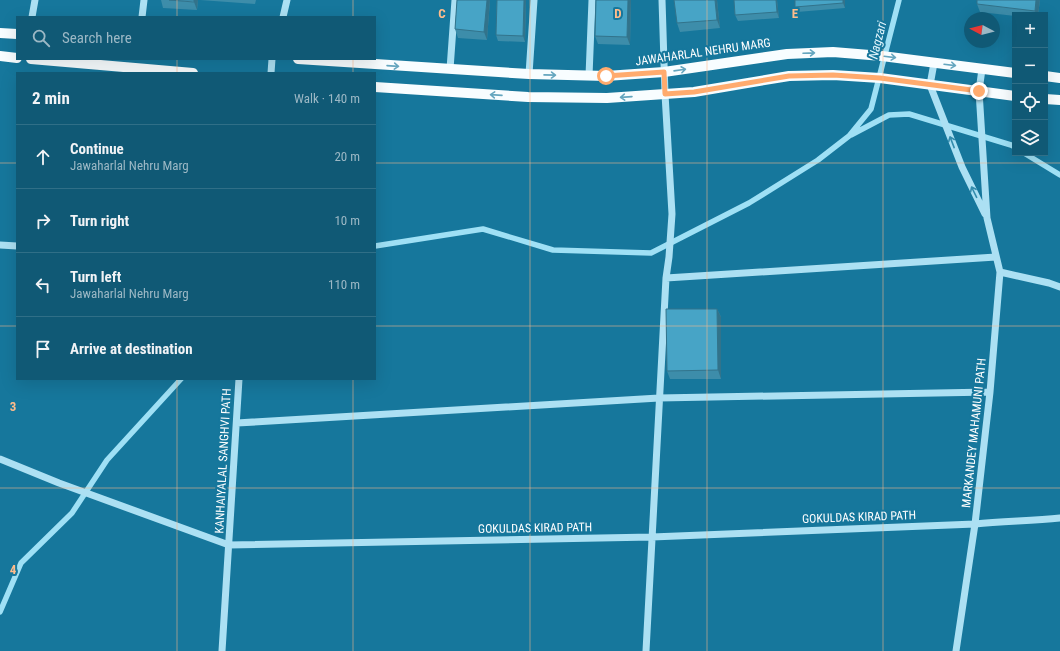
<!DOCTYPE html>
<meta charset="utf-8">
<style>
:root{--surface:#105975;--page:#1e627d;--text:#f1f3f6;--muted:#9cb8c5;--line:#306f87}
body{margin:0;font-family:"Roboto Condensed",sans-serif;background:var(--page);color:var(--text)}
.controls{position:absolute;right:12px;top:12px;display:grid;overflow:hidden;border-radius:0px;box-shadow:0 4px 16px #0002}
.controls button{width:36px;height:36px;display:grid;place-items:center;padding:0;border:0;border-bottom:1px solid var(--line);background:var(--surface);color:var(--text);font:20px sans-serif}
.compass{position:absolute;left:964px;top:12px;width:36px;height:36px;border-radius:50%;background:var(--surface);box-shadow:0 4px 16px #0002;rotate:277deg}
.stop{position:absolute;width:12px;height:12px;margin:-9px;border:3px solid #ffab6e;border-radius:50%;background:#fff}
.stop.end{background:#ffab6e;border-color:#fff;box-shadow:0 1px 4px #0008}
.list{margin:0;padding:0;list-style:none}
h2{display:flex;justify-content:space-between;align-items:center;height:52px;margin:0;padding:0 16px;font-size:17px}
h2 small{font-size:13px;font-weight:400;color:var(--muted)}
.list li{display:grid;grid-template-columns:26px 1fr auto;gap:12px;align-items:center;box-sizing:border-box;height:64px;padding:0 16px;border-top:1px solid var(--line)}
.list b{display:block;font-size:15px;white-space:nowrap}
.list p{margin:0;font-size:13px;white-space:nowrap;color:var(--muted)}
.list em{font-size:13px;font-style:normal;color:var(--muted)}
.icon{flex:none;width:22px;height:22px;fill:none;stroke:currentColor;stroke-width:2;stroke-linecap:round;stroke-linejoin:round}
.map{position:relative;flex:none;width:1060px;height:651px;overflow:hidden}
.search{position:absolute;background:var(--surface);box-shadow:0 4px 16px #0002;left:16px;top:16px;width:360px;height:44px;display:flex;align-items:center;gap:10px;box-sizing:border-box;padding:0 14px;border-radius:0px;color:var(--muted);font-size:15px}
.panel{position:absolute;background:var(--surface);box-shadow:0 4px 16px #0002;left:16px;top:72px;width:360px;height:308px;border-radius:0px}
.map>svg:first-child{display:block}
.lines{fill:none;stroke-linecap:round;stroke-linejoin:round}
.stream{stroke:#9fe0f5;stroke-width:5.5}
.minor{stroke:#ace0f3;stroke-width:7}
.major{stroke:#f8fdff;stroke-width:10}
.wall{fill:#3d8daa}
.shaded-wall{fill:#32738b}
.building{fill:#47a4c6;stroke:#32738b}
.oneway{stroke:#65a6bf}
.oneway2{stroke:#348cad}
.route{stroke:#ffab6e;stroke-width:5}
.grid{fill:none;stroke:#ffbc8b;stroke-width:1;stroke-opacity:0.55}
.labels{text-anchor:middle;stroke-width:4;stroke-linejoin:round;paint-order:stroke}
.street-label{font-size:12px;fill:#fff;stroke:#16779c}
.water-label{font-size:13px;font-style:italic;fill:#e3f6fd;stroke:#16779c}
.grid-label{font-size:13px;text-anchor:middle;font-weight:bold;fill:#ffbc8b;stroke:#16779c;stroke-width:4;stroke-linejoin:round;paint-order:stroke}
</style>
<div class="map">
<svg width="1060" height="651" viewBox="0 0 1060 651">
<rect width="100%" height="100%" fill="#16779c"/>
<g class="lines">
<path class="stream" d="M851,135L889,115L909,114L1011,145L1015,147
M1024,153L1060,175
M375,246L483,229L553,250L651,253L749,203L818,160L849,136L871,109L899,0
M0,612L21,563L72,513L107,460L181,379"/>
<path class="minor" d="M32,17L35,0
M142,17L144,0
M283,17L287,0
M934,63L930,85L962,167L985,214
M450,69L455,0
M271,73L272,59
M529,74L534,0
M589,76L592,0
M0,245L17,246
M1000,272L1049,283L1060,287
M666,278L996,257
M237,423L659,398L990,392
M0,459L59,483L229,545L652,537L975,524C1003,521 1032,521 1060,518
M222,651L239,379
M646,651L666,278L669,257L672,214L665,94L662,0
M956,651L975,524L990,392L1000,272L987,218L979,91L982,69"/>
<path class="major" d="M0,33L17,34
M0,56L17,58
M31,59L193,73
M298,59L529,74L606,76L664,72L787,54L833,52L882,56L1015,73
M1045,76L1060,78
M375,87L528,97L607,98L694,92L789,76L833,75L880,78L1015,96
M1045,99L1060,100"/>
</g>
<path class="wall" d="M161,0H198L197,10L163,8Z
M200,0H256L255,4Z
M457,0H490L487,40L458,38L455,29Z
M497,0H526L525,42L498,41L496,35Z
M631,0L630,45L598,44L595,36Z
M717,0L720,28L680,32L677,23Z
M734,0H777L779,18L738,21L735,15Z
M845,0V8L797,12L795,7Z
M1040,0L1038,15H1015V16L980,12L977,4Z
M717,309L721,317V379H670L667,371Z"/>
<path class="shaded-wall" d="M194,0H198L197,10L194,2Z
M487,0H490L487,40L484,32Z
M524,0H526L525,42L523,36Z
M628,0H631L630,45L627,37Z
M715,0H717L720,28L717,20Z
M776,0H777L779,18L777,12Z
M843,0H845V8L843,3Z
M1036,0H1040L1038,15H1036L1035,11Z
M717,309L721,317V379L718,370Z"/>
<path class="building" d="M169,0H194V2Z
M457,0H487L484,32L455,29Z
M497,0H524L523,36L496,35Z
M596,0H628L627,37L595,36Z
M674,0H715L717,20L677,23Z
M734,0H776L777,12L735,15Z
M795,0H843V3L795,7Z
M977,0H1036L1035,11L977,4Z
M666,309H717L718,370L667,371Z"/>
<defs><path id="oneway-shaft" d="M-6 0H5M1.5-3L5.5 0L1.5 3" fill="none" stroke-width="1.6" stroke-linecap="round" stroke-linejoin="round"/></defs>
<g class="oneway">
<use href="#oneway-shaft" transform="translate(809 53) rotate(-2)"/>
<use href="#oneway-shaft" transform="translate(890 57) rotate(7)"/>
<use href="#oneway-shaft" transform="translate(950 65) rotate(7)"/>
<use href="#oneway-shaft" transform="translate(393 66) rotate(4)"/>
<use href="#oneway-shaft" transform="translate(680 70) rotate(-8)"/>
<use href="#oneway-shaft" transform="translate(550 75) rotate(1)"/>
<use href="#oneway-shaft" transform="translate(496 95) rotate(-176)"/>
<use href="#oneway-shaft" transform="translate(626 97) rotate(176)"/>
</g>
<g class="oneway2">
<use href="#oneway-shaft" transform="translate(952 142) rotate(-111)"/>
<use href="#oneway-shaft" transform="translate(974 192) rotate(-116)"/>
</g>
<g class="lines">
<path class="route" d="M606,76L664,72L665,94L694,92L789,76L833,75L880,78L979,91"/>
</g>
<path class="grid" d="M177,0V17M353,0V17M530,0V651M707,0V651M883,0V651M177,59V73M353,59V73M0,163H17M375,163H1060M0,326H17M375,326H1060M177,379V651M353,379V651M0,488H1060"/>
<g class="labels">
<g class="street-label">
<text transform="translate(703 52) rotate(-8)" y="4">JAWAHARLAL NEHRU MARG</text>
<text transform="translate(974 433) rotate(-84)" y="4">MARKANDEY MAHAMUNI PATH</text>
<text transform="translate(223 461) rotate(-87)" y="4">KANHAIYALAL SANGHVI PATH</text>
<text transform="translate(859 517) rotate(-2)" y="4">GOKULDAS KIRAD PATH</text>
<text transform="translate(535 528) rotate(-1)" y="4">GOKULDAS KIRAD PATH</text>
</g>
<g class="water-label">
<text transform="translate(877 40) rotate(-76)" y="5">Nagzari</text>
</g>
</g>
<g class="grid-label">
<text x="442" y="18">C</text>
<text x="618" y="18">D</text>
<text x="795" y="18">E</text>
<text x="13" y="411">3</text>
<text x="13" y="574">4</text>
</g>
</svg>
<div class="controls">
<button>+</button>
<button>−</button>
<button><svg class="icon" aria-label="locate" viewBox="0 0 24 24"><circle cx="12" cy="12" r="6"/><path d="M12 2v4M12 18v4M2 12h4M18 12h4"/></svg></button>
<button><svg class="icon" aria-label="layers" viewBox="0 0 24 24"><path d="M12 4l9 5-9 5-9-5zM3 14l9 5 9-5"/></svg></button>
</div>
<svg class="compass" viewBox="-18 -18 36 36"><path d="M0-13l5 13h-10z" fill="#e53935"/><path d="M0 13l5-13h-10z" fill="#9cb8c5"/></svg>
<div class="stop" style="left:606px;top:76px"></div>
<div class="stop end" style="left:979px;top:91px"></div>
<div class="search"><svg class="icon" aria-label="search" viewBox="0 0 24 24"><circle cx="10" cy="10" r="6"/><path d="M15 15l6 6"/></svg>Search here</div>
<section class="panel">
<h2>2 min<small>Walk · 140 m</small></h2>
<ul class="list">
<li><svg class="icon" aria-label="ahead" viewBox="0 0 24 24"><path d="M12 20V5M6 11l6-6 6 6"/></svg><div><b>Continue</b><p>Jawaharlal Nehru Marg</p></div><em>20 m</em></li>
<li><svg class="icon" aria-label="right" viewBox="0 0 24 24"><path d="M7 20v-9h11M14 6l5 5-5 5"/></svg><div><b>Turn right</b></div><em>10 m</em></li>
<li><svg class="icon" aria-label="left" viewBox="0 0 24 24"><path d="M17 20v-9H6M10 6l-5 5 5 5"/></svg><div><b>Turn left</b><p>Jawaharlal Nehru Marg</p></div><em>110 m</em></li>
<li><svg class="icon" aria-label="arrive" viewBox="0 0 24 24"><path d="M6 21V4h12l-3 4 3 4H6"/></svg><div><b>Arrive at destination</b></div></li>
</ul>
</section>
</div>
